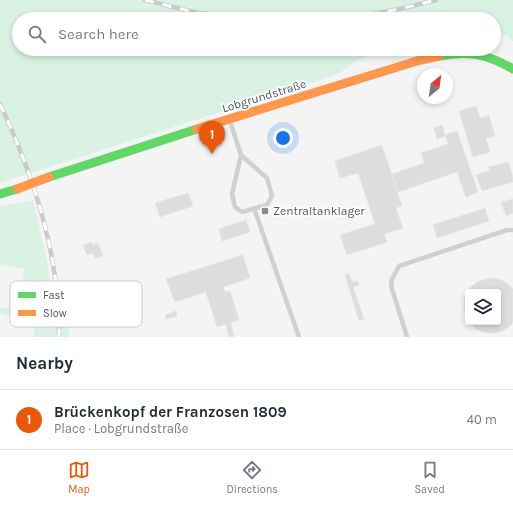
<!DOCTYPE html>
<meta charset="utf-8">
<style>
:root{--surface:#fff;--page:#f2f2f3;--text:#1f2937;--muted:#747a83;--line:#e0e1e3;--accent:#ea580c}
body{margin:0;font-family:Karla,sans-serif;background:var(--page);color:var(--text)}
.controls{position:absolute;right:12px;bottom:12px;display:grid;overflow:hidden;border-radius:4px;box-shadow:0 2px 6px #0003}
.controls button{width:36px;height:36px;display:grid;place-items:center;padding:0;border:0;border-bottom:1px solid var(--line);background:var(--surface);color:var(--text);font:20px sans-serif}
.compass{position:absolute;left:417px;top:68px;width:36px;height:36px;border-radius:50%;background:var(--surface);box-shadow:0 2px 6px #0003;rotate:29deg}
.you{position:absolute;left:283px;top:138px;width:14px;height:14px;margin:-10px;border:3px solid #fff;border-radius:50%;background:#1a73e8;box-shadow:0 0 0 6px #1a73e833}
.badge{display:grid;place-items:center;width:26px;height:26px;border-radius:50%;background:var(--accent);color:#fff;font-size:13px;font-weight:700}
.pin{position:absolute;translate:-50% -33px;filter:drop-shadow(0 1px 2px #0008)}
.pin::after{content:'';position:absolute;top:21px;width:14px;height:12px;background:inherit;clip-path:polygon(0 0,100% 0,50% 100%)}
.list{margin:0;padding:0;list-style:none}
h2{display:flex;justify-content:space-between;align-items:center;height:52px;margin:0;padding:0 16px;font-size:17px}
h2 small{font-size:13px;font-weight:400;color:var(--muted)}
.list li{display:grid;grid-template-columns:26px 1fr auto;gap:12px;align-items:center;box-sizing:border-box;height:60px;padding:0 16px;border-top:1px solid var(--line)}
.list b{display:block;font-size:15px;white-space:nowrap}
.list p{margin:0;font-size:13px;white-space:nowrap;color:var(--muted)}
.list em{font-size:13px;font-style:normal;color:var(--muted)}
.icon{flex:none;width:22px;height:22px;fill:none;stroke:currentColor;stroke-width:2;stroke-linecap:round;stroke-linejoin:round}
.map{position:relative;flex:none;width:513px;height:337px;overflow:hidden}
.search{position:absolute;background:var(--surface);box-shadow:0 2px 6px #0003;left:12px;right:12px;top:12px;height:44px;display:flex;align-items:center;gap:10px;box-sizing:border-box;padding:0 14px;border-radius:22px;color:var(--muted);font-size:15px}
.sheet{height:112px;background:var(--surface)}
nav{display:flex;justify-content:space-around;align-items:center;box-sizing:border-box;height:56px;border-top:1px solid var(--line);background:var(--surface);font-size:11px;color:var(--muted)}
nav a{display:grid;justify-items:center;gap:2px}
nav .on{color:var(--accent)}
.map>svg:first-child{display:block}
.green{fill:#d9f2e3}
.building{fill:#ddddde;stroke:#e5e6e7}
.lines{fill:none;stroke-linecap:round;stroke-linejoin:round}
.lane{stroke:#ced0d2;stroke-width:4.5}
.fast{stroke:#63d668;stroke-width:9}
.slow{stroke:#ff974d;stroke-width:9}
.rail-casing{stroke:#c9cacc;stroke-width:4.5}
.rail{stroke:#fff;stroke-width:3;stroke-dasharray:9;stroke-linecap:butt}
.slow-bridge{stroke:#ff974d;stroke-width:9}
.poi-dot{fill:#868d94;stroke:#fff;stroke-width:1.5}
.labels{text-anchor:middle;stroke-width:3.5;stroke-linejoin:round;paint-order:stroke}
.street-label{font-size:12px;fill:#4a5661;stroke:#fff}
.poi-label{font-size:12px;fill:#4a5661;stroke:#fff;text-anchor:start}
.key{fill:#fff;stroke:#c9ccd0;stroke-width:1}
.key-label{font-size:11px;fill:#4a5661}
</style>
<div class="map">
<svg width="513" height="337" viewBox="0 0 513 337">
<rect width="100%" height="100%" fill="#f4f4f4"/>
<path class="green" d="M0,0H513V41L501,32L494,31V19H19V49H388L359,59L338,74L0,183Z
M33,200L48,265L52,297L65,307L69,320V337H34L35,322L0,313V308L21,307L24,269L0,264V207Z"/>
<path class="building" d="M476,106L480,118L489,116L495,136L486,139L490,152L473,157L459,111Z
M442,125L445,135L457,131L478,192L466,197L457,172L398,192L392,174L424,163L421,153L448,144L445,136L437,139L434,128Z
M382,145L402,206L396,208L403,228L384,234L387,242L347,255L340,235L375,224L358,173L340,178L335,161Z
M508,162L513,177V182L482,191L476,175L490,170L488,167Z
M188,193L193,206L160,217L155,203Z
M513,199V213L506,216L501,202Z
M485,208L489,221L437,238L433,225Z
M246,220L250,232L222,241L219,229Z
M92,242V245L98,243L103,256L95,258L93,253L87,255L83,245Z
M243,255L250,278L223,287L225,292L230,291L239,320L217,327L206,292L175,302L166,279Z
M349,273L352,282L358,281L359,285L353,287L364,319L359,321L345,275Z
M495,278L504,281L513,289V322L510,326L502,331L494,333H485L476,329L469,322H498V292H468V320L465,314L464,305L465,296L470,288L477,282L486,279Z
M176,311L177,316L166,319L165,315Z
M231,323L234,337H229L226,324Z"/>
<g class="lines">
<path class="lane" d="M230,121L241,155L267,178L272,196L267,205L242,212L235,207L232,194L241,155
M254,208L299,337
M407,337L392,289L391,281L399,266L507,230H513"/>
<path class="fast" d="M439,56C468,50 487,54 513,69
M49,177L197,129
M0,194L17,189"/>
<path class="slow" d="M197,129L417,61L439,56"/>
<g class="rail-casing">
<path id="rail" d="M145,0L198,13L248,19
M334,19C369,16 402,9 436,0
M0,104C34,176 60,256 59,337"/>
</g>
<use href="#rail" class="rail"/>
<path class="slow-bridge" d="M17,189L49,177"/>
</g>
<rect class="poi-dot" x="261" y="207" width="8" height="8" rx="2"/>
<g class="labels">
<g class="street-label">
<text transform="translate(264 96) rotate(-17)" y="4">Lobgrundstraße</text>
</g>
<g class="poi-label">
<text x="273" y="215">Zentraltanklager</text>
</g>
</g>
<rect x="10" y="281" width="132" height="46" rx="6" class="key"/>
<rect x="18" y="292" width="18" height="6" fill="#63d668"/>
<rect x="18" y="310" width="18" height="6" fill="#ff974d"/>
<g class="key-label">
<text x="43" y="299">Fast</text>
<text x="43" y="317">Slow</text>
</g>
</svg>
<div class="controls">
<button><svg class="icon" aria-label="layers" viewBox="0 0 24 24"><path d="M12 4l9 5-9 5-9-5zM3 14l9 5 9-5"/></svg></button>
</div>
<svg class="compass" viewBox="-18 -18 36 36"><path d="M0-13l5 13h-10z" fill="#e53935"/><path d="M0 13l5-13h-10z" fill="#747a83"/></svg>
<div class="you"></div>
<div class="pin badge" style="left:212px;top:154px">1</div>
<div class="search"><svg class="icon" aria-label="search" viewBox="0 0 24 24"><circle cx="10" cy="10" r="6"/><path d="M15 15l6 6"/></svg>Search here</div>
</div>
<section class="sheet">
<h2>Nearby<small></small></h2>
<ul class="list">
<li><span class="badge">1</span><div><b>Brückenkopf der Franzosen 1809</b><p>Place · Lobgrundstraße</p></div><em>40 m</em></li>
</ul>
</section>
<nav>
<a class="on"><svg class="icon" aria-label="map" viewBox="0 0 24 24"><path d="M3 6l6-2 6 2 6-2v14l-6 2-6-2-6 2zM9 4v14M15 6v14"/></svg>Map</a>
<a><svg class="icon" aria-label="directions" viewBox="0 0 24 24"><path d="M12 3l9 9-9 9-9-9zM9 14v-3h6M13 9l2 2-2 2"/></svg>Directions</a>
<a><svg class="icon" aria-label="saved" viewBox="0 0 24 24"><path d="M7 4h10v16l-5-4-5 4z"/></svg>Saved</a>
</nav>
